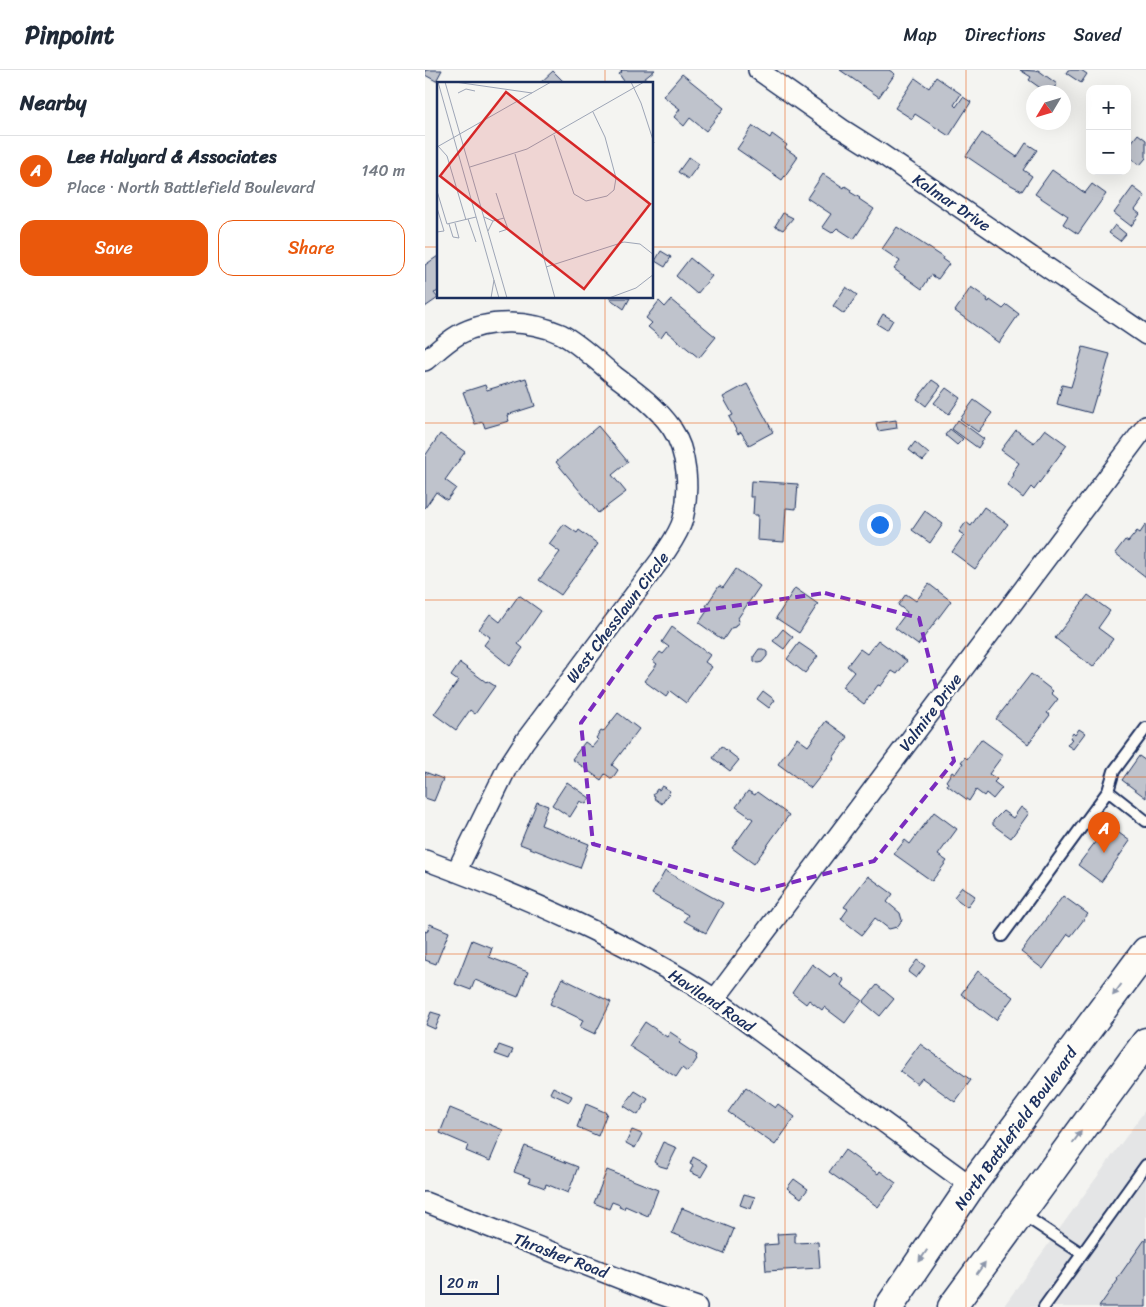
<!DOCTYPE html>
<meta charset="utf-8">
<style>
:root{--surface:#fff;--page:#f6f6f7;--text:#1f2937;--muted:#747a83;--line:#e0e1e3;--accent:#ea580c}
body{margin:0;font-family:Sriracha,sans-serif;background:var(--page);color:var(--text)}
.controls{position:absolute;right:15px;top:15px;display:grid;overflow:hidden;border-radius:10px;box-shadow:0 5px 20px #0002}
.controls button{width:45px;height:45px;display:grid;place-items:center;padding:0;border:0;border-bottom:1px solid var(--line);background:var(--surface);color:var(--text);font:25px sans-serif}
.compass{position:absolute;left:601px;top:15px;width:45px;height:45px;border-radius:50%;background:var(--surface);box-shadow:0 5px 20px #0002;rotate:232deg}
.scale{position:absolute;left:15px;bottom:12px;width:59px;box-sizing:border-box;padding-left:5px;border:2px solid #1b2f5e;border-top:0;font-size:14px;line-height:18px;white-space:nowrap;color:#1b2f5e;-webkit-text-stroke:4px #fdfcf7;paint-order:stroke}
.you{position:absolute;left:454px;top:454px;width:18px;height:18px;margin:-12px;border:4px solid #fff;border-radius:50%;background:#1a73e8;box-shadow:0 0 0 8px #1a73e833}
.badge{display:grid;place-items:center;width:32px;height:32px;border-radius:50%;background:var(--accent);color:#fff;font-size:16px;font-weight:700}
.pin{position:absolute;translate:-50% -41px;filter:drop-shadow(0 1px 2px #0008)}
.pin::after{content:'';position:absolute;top:26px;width:18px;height:15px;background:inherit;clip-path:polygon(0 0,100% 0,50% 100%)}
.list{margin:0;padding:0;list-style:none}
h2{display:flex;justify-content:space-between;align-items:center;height:65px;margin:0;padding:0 20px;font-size:21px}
h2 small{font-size:16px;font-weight:400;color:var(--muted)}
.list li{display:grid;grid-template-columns:32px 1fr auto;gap:15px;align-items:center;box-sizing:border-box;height:70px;padding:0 20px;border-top:1px solid var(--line)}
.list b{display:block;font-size:19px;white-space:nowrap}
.list p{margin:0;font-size:16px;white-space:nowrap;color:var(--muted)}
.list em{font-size:16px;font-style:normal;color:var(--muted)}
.actions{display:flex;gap:10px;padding:15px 20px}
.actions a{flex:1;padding:11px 0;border:1px solid var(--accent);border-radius:15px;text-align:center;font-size:18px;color:var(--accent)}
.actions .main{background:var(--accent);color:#fff}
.map{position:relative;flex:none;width:721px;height:1237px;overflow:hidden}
header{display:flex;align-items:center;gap:30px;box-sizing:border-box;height:70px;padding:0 25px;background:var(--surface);border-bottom:1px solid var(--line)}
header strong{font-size:24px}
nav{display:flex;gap:28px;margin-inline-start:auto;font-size:18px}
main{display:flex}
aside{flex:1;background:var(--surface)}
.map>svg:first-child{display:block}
.built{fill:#e4e5e6}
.building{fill:#bfc3cc;stroke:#1b2f5e}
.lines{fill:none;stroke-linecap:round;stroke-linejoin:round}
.lane-casing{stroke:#1b2f5e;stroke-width:14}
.street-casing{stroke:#1b2f5e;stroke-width:22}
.primary-casing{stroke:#1b2f5e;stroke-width:31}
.lane{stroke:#fdfcf7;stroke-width:10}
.street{stroke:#fdfcf7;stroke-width:19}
.primary{stroke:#fdfcf7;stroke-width:28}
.oneway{fill:#8c96aa}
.marked{fill:none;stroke:#7b2cbf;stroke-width:4;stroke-dasharray:10 6;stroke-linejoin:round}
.grid{fill:none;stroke:#e8590c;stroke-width:1;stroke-opacity:0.55}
.labels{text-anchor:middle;stroke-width:5;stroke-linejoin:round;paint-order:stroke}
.street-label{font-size:16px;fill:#1b2f5e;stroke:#fdfcf7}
.inset-road{fill:none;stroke:#9da5b6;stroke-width:1}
.view{fill:#d62828;fill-opacity:0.15;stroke:#d62828;stroke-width:2.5}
.inset-edge{fill:none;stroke:#1b2f5e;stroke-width:2.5}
</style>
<header>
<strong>Pinpoint</strong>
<nav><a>Map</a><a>Directions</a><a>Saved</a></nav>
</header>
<main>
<aside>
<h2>Nearby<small></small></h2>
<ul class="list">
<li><span class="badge">A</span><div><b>Lee Halyard &amp; Associates</b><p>Place · North Battlefield Boulevard</p></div><em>140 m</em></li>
</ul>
<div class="actions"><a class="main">Save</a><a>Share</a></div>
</aside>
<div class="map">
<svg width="721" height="1237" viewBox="0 0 721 1237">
<rect width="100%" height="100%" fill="#f4f4f1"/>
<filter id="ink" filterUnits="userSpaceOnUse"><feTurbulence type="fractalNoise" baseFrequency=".02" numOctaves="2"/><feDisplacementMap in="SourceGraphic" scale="10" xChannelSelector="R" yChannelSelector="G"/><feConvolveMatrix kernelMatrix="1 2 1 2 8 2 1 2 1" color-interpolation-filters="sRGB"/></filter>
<g filter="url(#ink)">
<path class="built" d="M721,1039V1237H578Z"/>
<path class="building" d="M0,0H17L11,11L0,5Z
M195,0H230L213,14H201L194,4L197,2Z
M415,0H464L470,4L454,27Z
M595,0L610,1L613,0L632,14L626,22H621L604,10L606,7Z
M643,0H656L662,4L656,13L641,3Z
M128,1L141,14H114Z
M257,4L299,38L281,61L265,48L259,56L249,47L255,39L238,26Z
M511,7L536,24L529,35L531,37L538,27L546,32L524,66L490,44L487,49L470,38L490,8L504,18Z
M328,56L345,68L347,64L362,75L360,78L373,87L357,110L312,79Z
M557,63L592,87L601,73L612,80L598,100L607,106L597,121L575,109L541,86Z
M713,64L721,70V88L715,95L702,85V78Z
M264,87L274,94L263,109L253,102Z
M627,100L660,123L667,114L681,124L653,164L638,154L643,146L610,124Z
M398,104L419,118L420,116L426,120L425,122L435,128L434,129L449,139L429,169L412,158L407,163L397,157L406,144L382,128Z
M708,117L720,126L710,140L715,144L706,156L689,143Z
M358,143L368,148L358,160L350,156Z
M690,155L701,164L695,171L684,163Z
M472,157L518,187L517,189L524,194L513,209L506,205L497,219L469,199L475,191L457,179Z
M236,181L246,187L240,197L230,191Z
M13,186L14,221L9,223L13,228L0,237V195Z
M265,188L287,206L272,224L251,206Z
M421,217L432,225L419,244L408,236Z
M546,217L563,229L562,231L564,232L565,230L578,239L582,235L594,244L574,273L530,241Z
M184,228H205L199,239Z
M246,230L291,267L274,288L241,261L236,268L223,257L227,253L221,248L234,231L240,237Z
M458,244L468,250L462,260L452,254Z
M658,277L685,284L673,326H671L666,343L632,334L637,315L646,317Z
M101,308L110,336L82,345L84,351L60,358L58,352L50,354L38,322L60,315L62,320Z
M507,310L516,316L501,336L492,329Z
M322,314L348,362L324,375L316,362L313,364L304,347L308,345L298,327Z
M521,318L535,328L524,344L509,333Z
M549,330L567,343L553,362L535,349Z
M471,350L472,358L453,361L451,353Z
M533,350L559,369L553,378L527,359Z
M173,356L203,392L187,405L201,422L173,443L131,392Z
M525,359L538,369L532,375L520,365Z
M620,359L642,375L609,420L606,417L598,428L582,415L589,405L587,403L594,393L576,380L591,360L609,373Z
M15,364L40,382L20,410L31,418L22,430L11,422L0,438V386Z
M490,372L504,384L498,391L484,380Z
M326,411L373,414L371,439L361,438L359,472L332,470L333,445H328L329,427H325Z
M559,437L583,454L550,499L527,482L539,465L534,462L541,452L546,456Z
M500,441L518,454L505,473L487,460Z
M139,454L152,463L154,460L173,474L136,525L114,510L135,482L124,474Z
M721,454V507L690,483L700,470L703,472L712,461L715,463Z
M311,499L335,516L313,548L314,551L310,557L306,558L298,570L274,553L284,538L281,536L294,516L298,518Z
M504,514L526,531L493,575L470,558L482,542L473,535L481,524L491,531Z
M370,518L393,534L374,563L351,548Z
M94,525L116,541L93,574L98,578L85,596L59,575L65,567L54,559L65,544L75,552Z
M663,525L685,541L673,558L688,569L668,597L630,568Z
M247,557L285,585L280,592L287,597L261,633L245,621L241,627L219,611L232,594L228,591L235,582L238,584L244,577L237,572Z
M358,559L368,567L359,579L348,571Z
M453,570L482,591L472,604L467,601L456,616L453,615L439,634L417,617L429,602L422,596L435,579L442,584Z
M374,573L393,586L380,603L362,589Z
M334,579H338L342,582V586L337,592L333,593L329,591V586Z
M35,593L61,612L62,611L70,616L50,644L45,640L31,660L9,644L33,611L26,606Z
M606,604L628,621L626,623L633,629L622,643L625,645L603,674L571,649Z
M338,621L350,630L344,638L332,629Z
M193,643L214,659L187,695L193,700L187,709L180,704L176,710L147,689L160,672L167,677L173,670L171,668L176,661L178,662Z
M401,651L423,667L408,688L409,689L386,718L353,694L372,668L383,676Z
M654,659L660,663L648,679L642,675L647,669L645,668L648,663L650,665Z
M556,669L578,685L564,704L572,709L569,712L577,718L568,729L561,723L559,726L551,720L544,731L522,715L523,713L521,711L527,702L530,704L538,693L536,692L540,687L542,689Z
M296,676L314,690L305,701L288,688Z
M714,686L721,691V728L697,710Z
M0,702L18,709L9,731L0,728Z
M142,712L165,728L161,734L155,731L145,747L127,735Z
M237,716L245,721L237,734L229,728L230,726L228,725L232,719L234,720Z
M323,721L330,725L332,722L364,745L329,794L307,778L328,749L311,737Z
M112,732L123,736L116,755L164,774L155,798L95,774Z
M596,737L604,743L586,768L568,755V751L578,741L588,748Z
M509,742L532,759L513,785L522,791L507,811L469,784L480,770L485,774Z
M683,755L705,771L676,812L653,795Z
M240,801L298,833L281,863L259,851L263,845L227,824Z
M443,806L468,824L462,832L475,843L477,850L472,857L464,859L450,848L437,865L416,849L423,839L419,837Z
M537,817L550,826L542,837L529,827Z
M638,826L663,844L646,866L643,864L618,899L596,882Z
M5,854L24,862L11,894L0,890V861L2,862Z
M47,870L67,878L64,887L103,902L93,927L50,910L46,920L30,914Z
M492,890L500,896L491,908L483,902Z
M387,894L405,907L409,903L419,910L416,915L437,930L420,953L399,937L397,940L384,930L381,934L367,923Z
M553,901L588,927L571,950L536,924Z
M137,908L186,932L170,964L155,957L158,950L125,934Z
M452,915L469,929L455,946L438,932Z
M6,942L16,945L10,959L1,955Z
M220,952L242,967L245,962L257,970L254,973L272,985L271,988L272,989L266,998H265L262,1002L257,998L251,1007L204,976Z
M495,974L546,1010L530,1032L497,1008L492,1014L475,1001Z
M74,975L88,980L84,989L70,984Z
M128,1017L147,1026L144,1032L125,1023Z
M321,1017L350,1038L353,1034L370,1047L350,1075L303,1042Z
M210,1021L223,1029L213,1045L199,1036Z
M161,1034L182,1043L173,1066L152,1057Z
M25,1038L78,1060L65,1091L41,1081L43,1075L15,1063Z
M207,1060L217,1064L210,1078L201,1073Z
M238,1072L252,1078L242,1098L235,1096L229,1092Z
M100,1076L153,1097L143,1123L121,1114L120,1118L104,1112L105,1108L89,1102Z
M420,1080L453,1104L455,1101L471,1113L453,1137L404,1102Z
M268,1087L283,1095L276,1107L265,1102L268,1096L265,1094Z
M182,1100L233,1120L223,1146L200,1136L199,1139L194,1137L195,1135L187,1132L184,1139L169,1133Z
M369,1109L383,1119L376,1128L362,1118Z
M319,1124L330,1127L326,1139L315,1135Z
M257,1138L309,1159L299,1184L247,1163Z
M370,1163V1173L393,1172L395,1198L341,1201L339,1175L353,1174L352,1164Z
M721,1168V1237H674L693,1210L692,1209Z"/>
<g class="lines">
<g class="lane-casing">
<path id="lane" d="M683,721L689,701L721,658
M577,866L683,721L721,751
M597,1144L656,1183
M619,1237L721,1095"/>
</g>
<g class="street-casing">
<path id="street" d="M333,0L417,59L455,83L721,265
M0,291C11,282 21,272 33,265C63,248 105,250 136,264C155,274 173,292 190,306C210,321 231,336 246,357C263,382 265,420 258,449C254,464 244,476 236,489L99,672L82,698L31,802
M0,790C100,827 200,870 290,929L546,1116
M290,929L721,356
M0,1132L231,1223L272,1237"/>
</g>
<g class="primary-casing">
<path id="primary" d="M464,1237L546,1116L721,881
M527,1237L721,972"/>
</g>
<use href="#lane" class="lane"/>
<use href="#street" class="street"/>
<use href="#primary" class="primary"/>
</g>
<defs><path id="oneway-solid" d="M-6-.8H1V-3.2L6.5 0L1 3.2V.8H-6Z" transform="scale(1.25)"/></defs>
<g class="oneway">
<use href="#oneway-solid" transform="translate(692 920) rotate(127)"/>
<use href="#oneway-solid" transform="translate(652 1067) rotate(-54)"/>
<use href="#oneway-solid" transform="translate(498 1186) rotate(124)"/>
<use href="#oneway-solid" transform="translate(556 1198) rotate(-54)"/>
</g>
</g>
<path class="marked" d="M400,523L494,548L529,691L449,791L334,821L168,774L156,653L231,547Z"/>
<path class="grid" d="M180,0V14M360,0V1237M541,0V1237M0,177H14M228,177H721M180,228V1237M0,353H721M0,530H721M0,707H721M0,884H721M0,1060H721"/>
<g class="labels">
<g class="street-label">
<text transform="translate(527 132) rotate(34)" y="6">Kalmar Drive</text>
<text transform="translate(192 547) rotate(-53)" y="6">West Chesslawn Circle</text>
<text transform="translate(505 642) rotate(-53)" y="6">Valmire Drive</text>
<text transform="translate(287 930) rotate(34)" y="6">Haviland Road</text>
<text transform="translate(590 1058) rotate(-54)" y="6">North Battlefield Boulevard</text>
<text transform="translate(136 1185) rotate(21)" y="6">Thrasher Road</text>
</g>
</g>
<g transform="translate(12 12)">
<rect width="216" height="216" fill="#f4f4f1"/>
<path class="inset-road" d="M1,0L62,216M8,0L70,216M18,0L95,11M194,0L204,21L217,61M21,11L29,7L38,9M117,53L137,112L149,119L170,114L177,108L179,96L168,55L156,30M1,64L10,74L29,138M0,65L114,0M78,72L118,216M33,85L90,67L207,0M0,109L10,142L39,135M0,126L7,149L0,150M47,135L56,139L51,149M31,137L39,160M56,139L67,136L59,111M12,142L16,155L22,156L18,141M62,150L71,147L67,136M109,185L187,160L203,162L217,173M54,216L57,198M172,216L199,206L217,192"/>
<path class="view" d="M69,10L213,122L147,207L3,94Z"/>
<rect width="216" height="216" class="inset-edge"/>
</g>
</svg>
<div class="controls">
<button>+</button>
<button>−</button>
</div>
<svg class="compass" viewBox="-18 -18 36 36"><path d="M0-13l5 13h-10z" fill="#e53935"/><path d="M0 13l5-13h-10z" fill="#747a83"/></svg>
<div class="scale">20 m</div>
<div class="you"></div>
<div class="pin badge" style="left:679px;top:783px">A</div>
</div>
</main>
